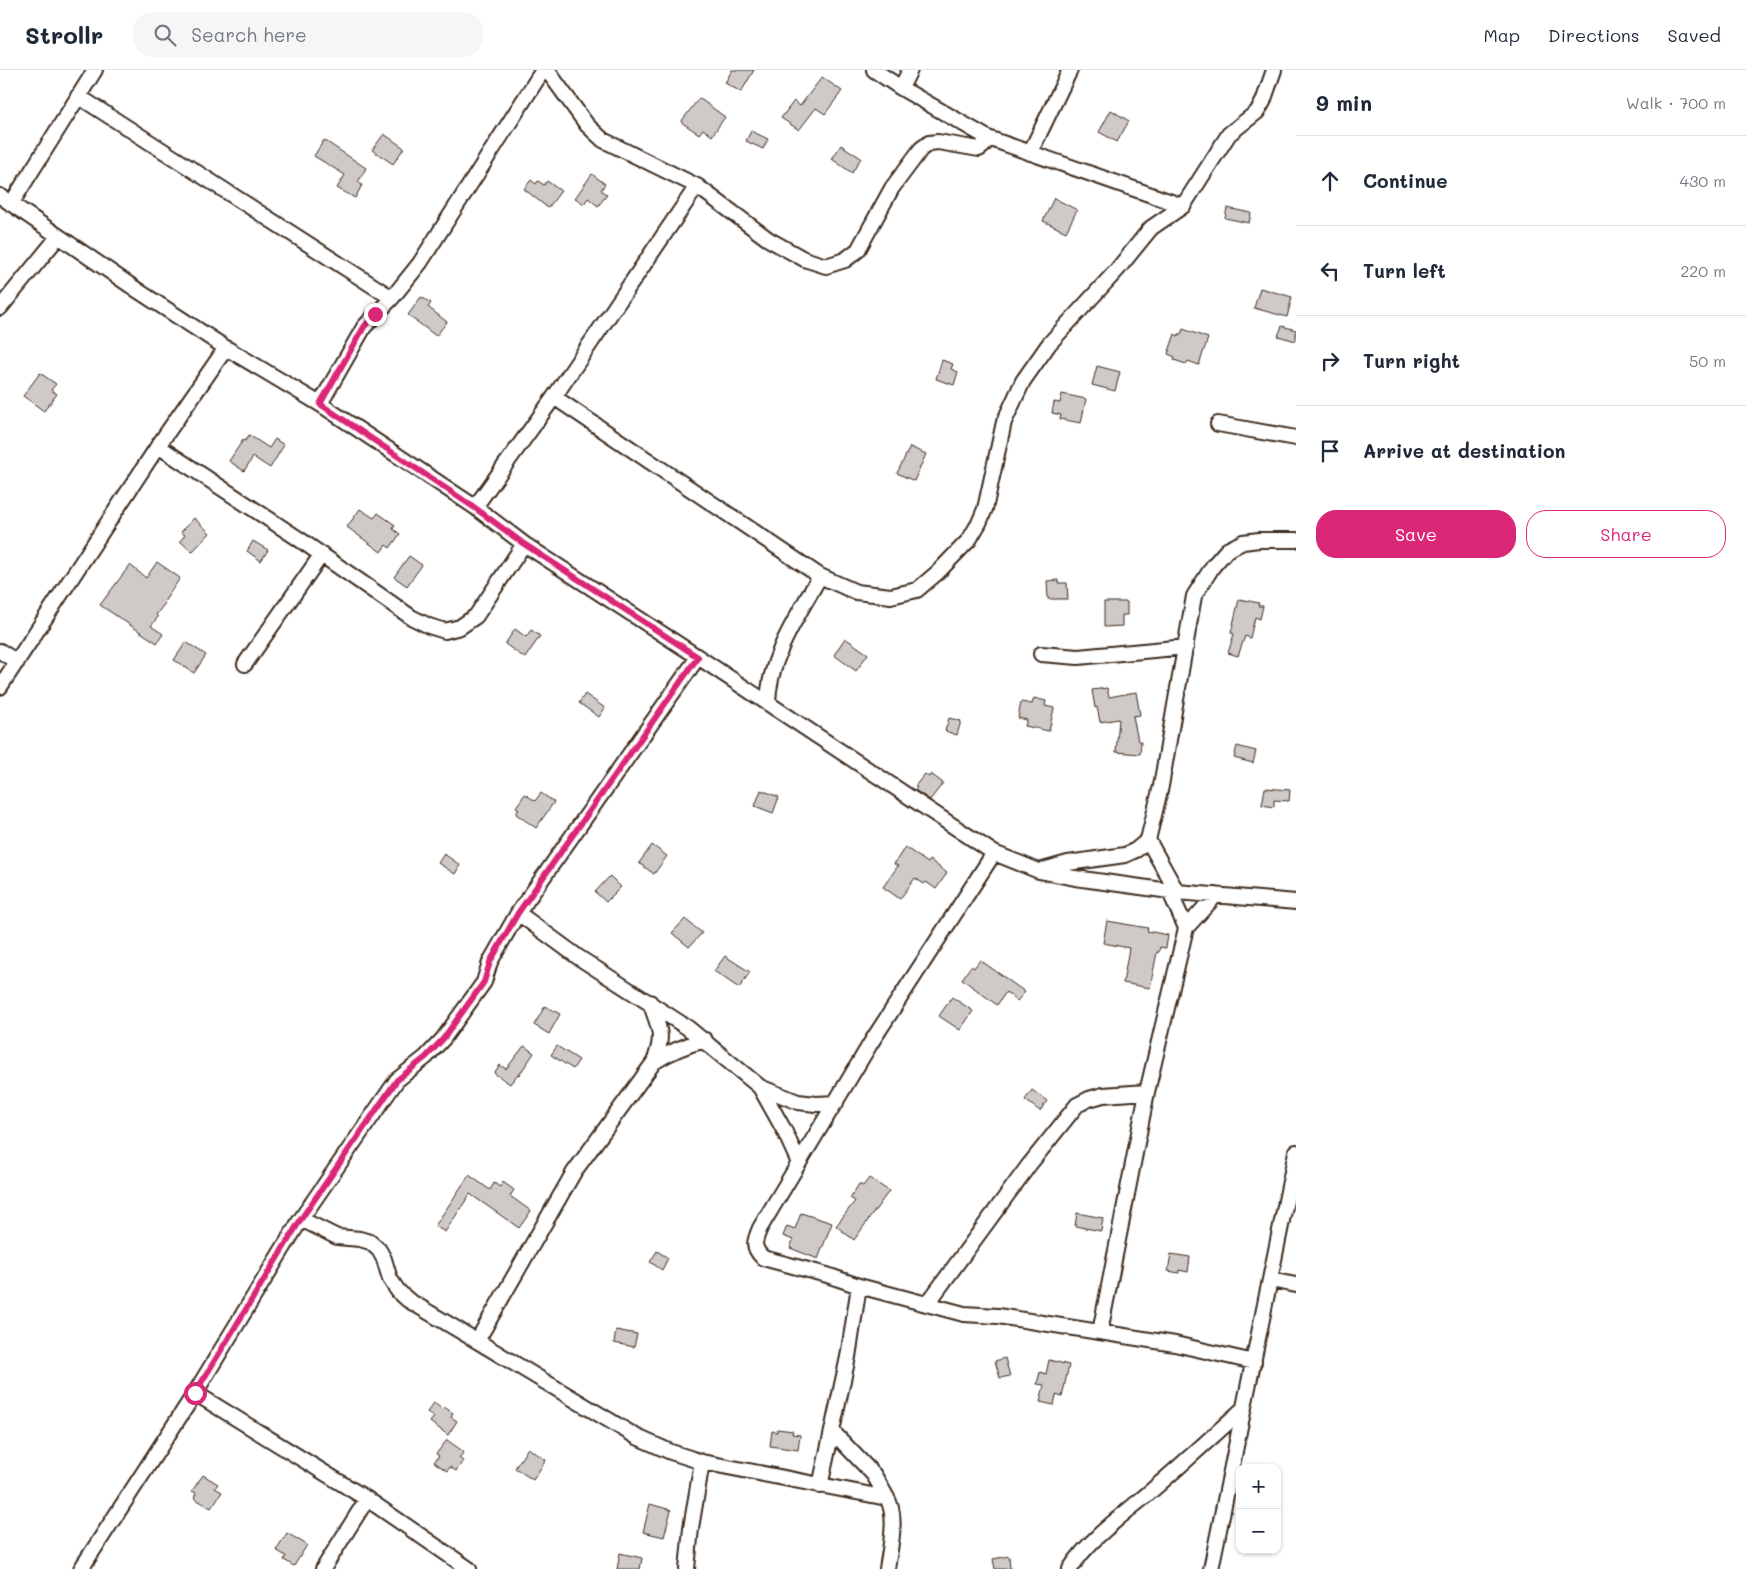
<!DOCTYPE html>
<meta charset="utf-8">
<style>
:root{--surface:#fff;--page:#f6f6f7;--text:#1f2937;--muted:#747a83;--line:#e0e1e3;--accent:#db2777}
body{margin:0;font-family:Mali,sans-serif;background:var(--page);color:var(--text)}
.controls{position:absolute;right:15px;bottom:15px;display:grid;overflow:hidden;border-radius:10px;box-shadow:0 1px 4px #0004}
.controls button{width:45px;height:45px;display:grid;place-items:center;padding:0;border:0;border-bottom:1px solid var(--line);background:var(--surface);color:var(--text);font:25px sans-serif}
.stop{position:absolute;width:15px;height:15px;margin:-11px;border:4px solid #db2777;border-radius:50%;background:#fff}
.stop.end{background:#db2777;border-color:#fff;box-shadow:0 1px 5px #0008}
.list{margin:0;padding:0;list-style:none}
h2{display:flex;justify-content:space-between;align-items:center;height:65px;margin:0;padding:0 20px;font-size:21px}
h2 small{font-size:16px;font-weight:400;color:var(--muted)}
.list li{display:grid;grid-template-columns:32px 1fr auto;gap:15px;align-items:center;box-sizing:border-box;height:90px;padding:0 20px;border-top:1px solid var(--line)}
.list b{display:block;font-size:19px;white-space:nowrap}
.list em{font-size:16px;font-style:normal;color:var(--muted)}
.actions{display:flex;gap:10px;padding:15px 20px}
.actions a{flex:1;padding:11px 0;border:1px solid var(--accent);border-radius:20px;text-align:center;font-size:18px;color:var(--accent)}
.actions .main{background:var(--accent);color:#fff}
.icon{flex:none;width:28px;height:28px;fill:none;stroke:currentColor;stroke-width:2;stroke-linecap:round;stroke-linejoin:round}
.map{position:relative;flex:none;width:1296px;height:1499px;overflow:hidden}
header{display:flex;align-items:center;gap:30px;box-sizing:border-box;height:70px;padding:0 25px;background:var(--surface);border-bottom:1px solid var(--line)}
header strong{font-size:24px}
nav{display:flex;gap:28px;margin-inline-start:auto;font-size:18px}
.search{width:350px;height:45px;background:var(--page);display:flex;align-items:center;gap:12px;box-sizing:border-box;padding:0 18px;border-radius:20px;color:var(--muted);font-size:19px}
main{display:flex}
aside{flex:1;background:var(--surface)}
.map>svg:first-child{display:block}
.building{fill:#cfcac7;stroke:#3b2a1e}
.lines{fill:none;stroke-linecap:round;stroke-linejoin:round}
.minor-casing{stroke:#3b2a1e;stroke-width:18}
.minor{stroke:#fff;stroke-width:14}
.route{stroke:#db2777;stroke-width:6}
</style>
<header>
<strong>Strollr</strong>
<div class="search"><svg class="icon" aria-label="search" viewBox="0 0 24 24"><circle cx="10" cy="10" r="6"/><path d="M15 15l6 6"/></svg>Search here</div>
<nav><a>Map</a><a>Directions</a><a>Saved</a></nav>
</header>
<main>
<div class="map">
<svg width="1296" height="1499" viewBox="0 0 1296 1499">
<rect width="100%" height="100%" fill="#fff"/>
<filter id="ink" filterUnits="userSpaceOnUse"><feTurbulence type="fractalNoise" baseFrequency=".02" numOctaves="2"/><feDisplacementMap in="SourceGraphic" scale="10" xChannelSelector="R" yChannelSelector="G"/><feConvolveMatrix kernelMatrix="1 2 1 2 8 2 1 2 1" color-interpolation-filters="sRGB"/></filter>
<g filter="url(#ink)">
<path class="building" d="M732,0H754L741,22L725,13Z
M822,7L842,21L825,44L816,38L799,60L781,48L794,31L800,36Z
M699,28L725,47L712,66L703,59L699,64L681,52Z
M1111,40L1129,51L1117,72L1099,62Z
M751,61L768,69L763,79L746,71Z
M384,64L404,78L393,94L372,80Z
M324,70L366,98L358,112L362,115L355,128L337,118L345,105L314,86Z
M841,75L861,88L852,103L832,89Z
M592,104L605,114L601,120L607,125L598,136L588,128L584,134L575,128Z
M531,110L536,114L538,111L544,115L547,111L561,121L548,138L524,119Z
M1054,128L1077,140L1066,162L1043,151Z
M1227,138L1251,143L1249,153L1225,148Z
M1260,218L1292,227L1287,247L1254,238Z
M421,227L431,233L428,237L447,252L436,266L408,245Z
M1282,256L1296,260V271L1278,266Z
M1183,259L1208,268L1199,295L1188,291L1186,294L1174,290L1175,287L1168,284L1175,264L1178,266L1179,264H1181Z
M942,290L953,294L951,299L958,302L954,315L936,309Z
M1097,296L1120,302L1115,321L1092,315Z
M40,303L56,314L51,320L57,324L44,341L23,326Z
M1062,324L1086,329L1081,353L1060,349L1061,345L1052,343L1054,332L1060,333Z
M249,365L269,378L275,369L284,375L270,398L253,387L244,401L229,391L243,370L245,371Z
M910,377L926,384L914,411L897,403Z
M360,439L374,448L378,443L395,455L393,459L400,464L390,478L386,475L381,482L347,457Z
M194,448L210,463L192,482L180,471L185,465L181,462Z
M253,471L268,480L261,491L247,481Z
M409,486L422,495L407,516L394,507Z
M157,492L180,508L164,532L165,533L156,545L158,547L151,556L163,564L157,573L100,535L130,495L146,508Z
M1058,510V513H1067L1068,529H1048L1047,511Z
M1239,529L1259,533L1258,536H1263L1260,549L1255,547L1250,568L1245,566L1238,586L1228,583L1234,564L1231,563Z
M1104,532H1127V545H1122V556L1104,557Z
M515,559L526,567L531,560L540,566L525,588L505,574Z
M845,568L868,584L856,601L834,585Z
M186,572L206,585L194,603L174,590Z
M1107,618L1109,627L1136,622L1140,645L1133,646L1138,671L1141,672L1140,684L1116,682L1119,649L1100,652L1097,637L1095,638L1092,620Z
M585,624L605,638L599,647L579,633Z
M1034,628L1046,631L1045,636L1054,638L1049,661L1025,656L1027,650L1018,648L1021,632L1032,634Z
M949,648L961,651L957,665L945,661Z
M1237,676L1256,681L1253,693L1234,688Z
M925,704L929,707L931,704L943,713L930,730L915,720L917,717L915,716Z
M1265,718L1290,720L1289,731L1274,730V737L1262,735Z
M761,720L779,727L773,743L755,736Z
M541,723L554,732L536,758L516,744L519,739L516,737L525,724L535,731Z
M652,775L667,786L654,804L639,793Z
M905,777L928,793L930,790L947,803L936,819L926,812L924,814L915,808L900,829L883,817L898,796L894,794Z
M444,784L460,795L455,804L438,793Z
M610,806L621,817L606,832L595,822Z
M685,849L702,863L689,877L672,863Z
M1107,851L1148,858L1147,861L1168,865L1166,878L1160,877L1159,882H1157L1150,918L1123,913L1129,878L1103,873Z
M725,886L750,902L739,918L714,901Z
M980,890L1025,922L1017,931L1006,922L997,935L962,909L971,896L974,898Z
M952,927L973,941L960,960L939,946Z
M545,936L560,944L549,964L534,955Z
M524,976L534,983L519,1005L518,1004L510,1014L494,1003L500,995L506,999Z
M557,976L579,990L573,999L551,985Z
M1032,1020L1047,1031L1040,1041L1025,1030Z
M469,1105L490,1120L494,1113L500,1117L503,1112L514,1120L510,1126L531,1141L519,1158L470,1124L445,1162L435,1156Z
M869,1108L889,1121L854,1170L836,1156L855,1131L850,1128L859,1114L863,1116Z
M801,1143L832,1153L818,1189L790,1178L793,1170L783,1166L787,1156L795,1159Z
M1077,1143L1103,1148L1101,1161L1075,1156Z
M657,1181L668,1188L662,1200L650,1192Z
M1171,1184L1190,1187L1188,1202L1179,1200V1203L1168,1201Z
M616,1260L637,1264L634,1277L614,1273Z
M1005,1288L1010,1306L1000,1308L995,1291Z
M1049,1290L1069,1295L1062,1327L1056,1325L1054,1335L1040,1332L1044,1315L1037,1314L1040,1302L1046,1304Z
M434,1333L442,1339L444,1337L453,1343L451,1347L457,1351L448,1365L430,1352L434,1347L427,1342Z
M777,1359L793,1361L792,1364L800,1365L798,1380L770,1376L772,1361L777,1362Z
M447,1370L464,1382L459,1388L463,1391L456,1401L450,1397L447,1401L434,1392L439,1386L436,1384Z
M528,1378L546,1390L533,1410L515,1398Z
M203,1405L218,1414L215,1418L222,1422L211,1438L194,1428L196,1423L192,1421Z
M650,1434L671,1440L664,1467L643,1462Z
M287,1463L307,1475L294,1496L284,1490L286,1486L276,1480Z
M620,1483L642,1488L640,1499H617Z
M1009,1486L1010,1499H995L993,1489Z"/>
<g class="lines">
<g class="minor-casing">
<path id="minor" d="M547,0L587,55L603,70L697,116L768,169L804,189L826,196L845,190L858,180L892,118L921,79L929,73L938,72L979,79L983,76L988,68
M874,0L901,18L988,68L1183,136
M901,18L910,0
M78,26L392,228
M1030,83L1070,0
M0,126L140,222L226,278L320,334L475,437L524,474L698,587L994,783L1039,801L1075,808L1177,822L1296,832
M11,134L95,0
M0,238L58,167
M554,327L820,506L856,522L891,526L917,520L937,503L969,470L979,453L985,439L1004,352L1023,311L1049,274L1117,200L1151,158L1183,136L1229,64L1257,42L1263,32L1274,0
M320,334L364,257L392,228L420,193L543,0
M1218,354L1296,368
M158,376L299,469L411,547L429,556L445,561L460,557L476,546L524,474
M475,437L554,327L697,116
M0,581L17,592
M1041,584L1078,587L1186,577
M245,594L322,484
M0,617L158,376L226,278
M768,633C769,586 798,546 820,506
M1148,770L1177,822
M1043,800L1068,793L1125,785L1136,780L1148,770L1161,716L1194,526L1213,496L1227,480L1243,472L1259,470H1296
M1169,820L1186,858
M518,843L578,887L688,958L760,1017L798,1032L816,1034L836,1033
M650,932C659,959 665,964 654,992
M705,970C686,975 671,981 654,992L574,1102L477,1271L637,1367L671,1382L702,1392L887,1428C898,1446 890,1478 887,1499
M760,1017L784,1060L799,1093
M301,1149L337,1167L360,1169L370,1172L379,1180L384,1189L390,1209L398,1221L408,1230L477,1271
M1270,1210L1296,1215
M859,1216L964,1244L998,1246L1175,1274L1254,1292
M928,1233L1029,1095L1077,1035L1089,1029L1103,1025L1147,1022
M1100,1262L1147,1022L1186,858L1216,825
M195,1323L367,1429L469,1499
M820,1416L832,1361
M887,1428L874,1405L832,1361L848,1287L859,1216L827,1205L763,1188C752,1177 754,1172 760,1158L872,971L994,783
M81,1499L195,1323L301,1149L397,1010L426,987L443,969L484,912L490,892L518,843L698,587
M323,1499L367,1429
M687,1499L691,1458L702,1392
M1070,1499C1092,1465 1128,1442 1158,1415C1187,1390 1215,1364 1243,1339
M1211,1499L1296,1082"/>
</g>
<use href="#minor" class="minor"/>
</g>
</g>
<g class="lines" filter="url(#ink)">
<path class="route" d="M195,1323L301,1149L397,1010L426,987L443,969L484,912L490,892L518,843L698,587L524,474L475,438L320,334L364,257L375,244"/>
</g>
</svg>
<div class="controls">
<button>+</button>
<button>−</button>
</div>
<div class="stop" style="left:195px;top:1323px"></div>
<div class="stop end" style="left:375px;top:244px"></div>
</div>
<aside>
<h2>9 min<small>Walk · 700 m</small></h2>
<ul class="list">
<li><svg class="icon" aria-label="ahead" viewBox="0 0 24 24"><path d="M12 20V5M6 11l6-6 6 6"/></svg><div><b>Continue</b></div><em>430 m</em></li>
<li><svg class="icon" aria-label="left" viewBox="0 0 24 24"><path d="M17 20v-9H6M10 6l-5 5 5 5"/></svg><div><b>Turn left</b></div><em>220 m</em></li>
<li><svg class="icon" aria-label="right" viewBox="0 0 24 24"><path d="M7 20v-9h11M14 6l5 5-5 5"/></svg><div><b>Turn right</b></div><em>50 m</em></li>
<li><svg class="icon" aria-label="arrive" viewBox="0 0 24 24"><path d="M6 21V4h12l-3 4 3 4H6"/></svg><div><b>Arrive at destination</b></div></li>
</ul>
<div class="actions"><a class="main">Save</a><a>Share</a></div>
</aside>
</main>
